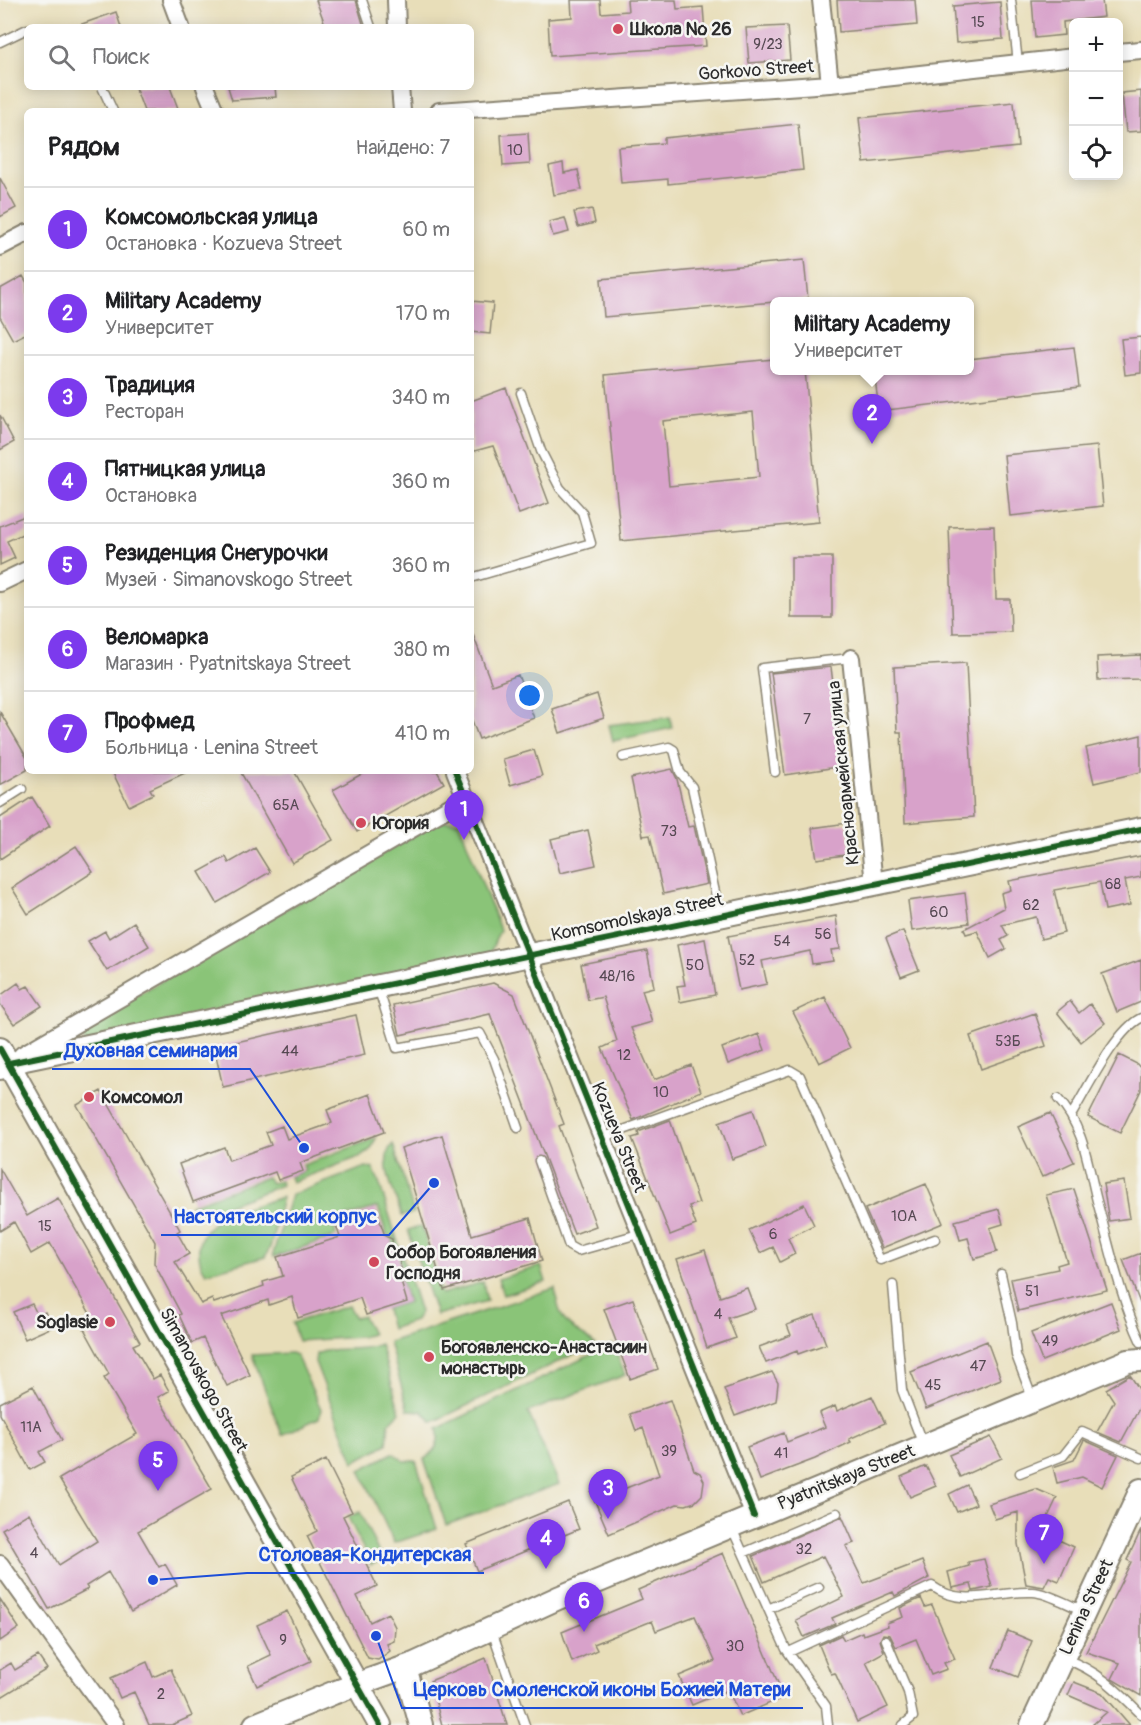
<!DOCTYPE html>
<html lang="ru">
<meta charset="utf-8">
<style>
:root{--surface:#fff;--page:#f6f6f6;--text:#202124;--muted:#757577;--line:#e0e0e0;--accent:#7c3aed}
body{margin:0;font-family:Pangolin,sans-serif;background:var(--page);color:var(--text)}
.controls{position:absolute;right:18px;top:18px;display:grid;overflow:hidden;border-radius:9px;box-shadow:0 3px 15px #0003}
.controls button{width:54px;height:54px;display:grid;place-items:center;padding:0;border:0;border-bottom:2px solid var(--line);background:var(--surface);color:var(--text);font:30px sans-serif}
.you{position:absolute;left:530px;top:696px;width:21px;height:21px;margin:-15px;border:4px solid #fff;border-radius:50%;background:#1a73e8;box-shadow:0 0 0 9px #1a73e833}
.badge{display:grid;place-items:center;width:39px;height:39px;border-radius:50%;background:var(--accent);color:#fff;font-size:20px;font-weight:700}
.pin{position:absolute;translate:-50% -50px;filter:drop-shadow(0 2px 3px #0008)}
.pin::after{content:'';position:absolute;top:32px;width:21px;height:18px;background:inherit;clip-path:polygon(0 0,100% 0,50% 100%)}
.popup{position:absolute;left:770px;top:297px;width:204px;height:78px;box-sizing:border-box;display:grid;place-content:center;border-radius:9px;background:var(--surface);filter:drop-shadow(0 2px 4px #0005);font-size:20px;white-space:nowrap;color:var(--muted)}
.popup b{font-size:22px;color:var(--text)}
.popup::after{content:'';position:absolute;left:50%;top:100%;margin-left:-12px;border:12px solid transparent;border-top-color:var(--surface)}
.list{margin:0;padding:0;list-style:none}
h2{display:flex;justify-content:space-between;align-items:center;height:78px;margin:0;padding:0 24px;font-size:26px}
h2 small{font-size:20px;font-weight:400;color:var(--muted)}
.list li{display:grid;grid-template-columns:39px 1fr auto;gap:18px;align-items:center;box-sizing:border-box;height:84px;padding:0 24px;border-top:2px solid var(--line)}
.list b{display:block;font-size:22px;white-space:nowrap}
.list p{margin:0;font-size:20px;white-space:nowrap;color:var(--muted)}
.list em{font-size:20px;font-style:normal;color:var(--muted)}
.icon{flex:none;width:33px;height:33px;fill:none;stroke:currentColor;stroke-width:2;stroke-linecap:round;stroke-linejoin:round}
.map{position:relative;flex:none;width:1141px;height:1725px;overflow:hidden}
.search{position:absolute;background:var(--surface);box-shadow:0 3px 15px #0003;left:24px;top:24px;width:450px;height:66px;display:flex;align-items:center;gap:15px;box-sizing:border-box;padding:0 21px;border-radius:9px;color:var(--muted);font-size:22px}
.panel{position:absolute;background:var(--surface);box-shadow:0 3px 15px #0003;left:24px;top:108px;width:450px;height:666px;border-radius:9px}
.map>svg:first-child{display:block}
.green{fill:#8ac478;stroke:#5a7852;stroke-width:1.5}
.building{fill:#d8a2ca;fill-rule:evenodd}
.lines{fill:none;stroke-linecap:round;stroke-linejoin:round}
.lane-casing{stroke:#8a8472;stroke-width:11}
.street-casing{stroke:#8a8472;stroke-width:20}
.secondary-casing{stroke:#8a8472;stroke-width:26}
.lane{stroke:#fff;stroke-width:8}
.street{stroke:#fff;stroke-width:16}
.secondary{stroke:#fff;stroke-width:22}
.cycleway-casing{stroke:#f6f6f2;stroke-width:10}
.cycleway{stroke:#1b5e20;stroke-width:6}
.poi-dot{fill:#d1495b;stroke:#f6f6f2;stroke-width:2}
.labels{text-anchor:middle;stroke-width:5;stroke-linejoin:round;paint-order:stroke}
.number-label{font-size:15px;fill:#564953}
.poi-label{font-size:18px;font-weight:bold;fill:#2b2b2b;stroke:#f6f6f2;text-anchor:start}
.street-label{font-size:18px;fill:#2b2b2b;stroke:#f6f6f2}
.leader{fill:none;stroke:#1d4ed8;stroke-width:2}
.callout-dot{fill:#1d4ed8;stroke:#f6f6f2;stroke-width:2}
.callout-label{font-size:20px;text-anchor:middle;font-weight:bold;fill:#1d4ed8;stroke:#f6f6f2;stroke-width:5;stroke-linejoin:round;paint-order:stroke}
</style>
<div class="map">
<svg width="1141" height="1725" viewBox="0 0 1141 1725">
<rect width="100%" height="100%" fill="#f6f6f2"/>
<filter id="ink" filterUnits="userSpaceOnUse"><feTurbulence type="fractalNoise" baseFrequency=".0167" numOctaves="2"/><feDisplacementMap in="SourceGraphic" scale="12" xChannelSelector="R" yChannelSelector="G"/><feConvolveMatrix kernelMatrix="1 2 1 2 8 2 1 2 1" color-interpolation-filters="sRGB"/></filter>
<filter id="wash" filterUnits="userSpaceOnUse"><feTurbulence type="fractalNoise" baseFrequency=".008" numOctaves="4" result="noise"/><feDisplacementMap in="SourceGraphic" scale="24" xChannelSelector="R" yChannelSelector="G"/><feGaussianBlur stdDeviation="1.35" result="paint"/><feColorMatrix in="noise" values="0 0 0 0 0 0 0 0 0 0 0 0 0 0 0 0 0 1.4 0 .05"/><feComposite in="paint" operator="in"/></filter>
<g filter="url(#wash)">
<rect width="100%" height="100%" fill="#e8deb9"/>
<path class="green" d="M670,717L672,728L613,741L609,725Z
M446,821L459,822L500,930L490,953L85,1043L80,1028L437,822Z
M376,1138L371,1149L362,1156L292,1182L290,1177L305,1171L303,1165Z
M393,1144L414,1213L402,1216C397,1198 376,1160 393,1144Z
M366,1167L373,1169L378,1179L420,1312L415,1321L391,1329L386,1309L408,1302L399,1274L402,1269L398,1261V1249L393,1246L392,1237L387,1236L378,1207L333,1221L336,1236L274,1257L273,1254L291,1195Z
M267,1177L271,1183L280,1181L282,1185L193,1218L190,1205Z
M282,1197L271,1245L265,1257L206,1273C201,1267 199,1260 199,1252C196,1214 255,1207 282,1197Z
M422,1226L441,1294L483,1282L487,1301L436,1315L408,1230Z
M541,1266L546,1282L503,1295L498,1279Z
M555,1288C559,1325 568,1324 595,1344L433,1422L422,1411L408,1410L389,1342Z
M348,1306L355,1318L363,1316L372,1334L361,1337L298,1341L292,1323Z
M380,1344L400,1412L389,1423L387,1444L354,1462L315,1362L316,1354C336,1345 360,1353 380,1344Z
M613,1344L625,1375L528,1412L559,1484L446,1525L424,1459C435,1453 441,1442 437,1429Z
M291,1353L296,1355L321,1409L319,1418L282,1435L252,1355Z
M393,1453L404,1461H416L437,1529L394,1543L360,1470Z
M360,1512L382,1560L371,1565L348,1517Z"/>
<g id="blocks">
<path class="building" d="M316,0H356L364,27H326Z
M571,0H600L601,13L628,11L627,0H676L677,9L703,7L706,46L550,56L548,19L572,17Z
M837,0H915L917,25L839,32Z
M1032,0H1102L1104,17L1063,22L1064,35L1035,38Z
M1000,2L1003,39L956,43L953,6Z
M116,12L121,27H79V25Z
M787,26L790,60L749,63L746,28Z
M135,87H170L179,111H144Z
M228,87H275L276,97L232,100Z
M1141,91V131L1126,132L1122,93Z
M1014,102L1018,147L864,163L859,118Z
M798,124L803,170L668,184V179L621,183L618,147L664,143V138Z
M528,133L530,164L503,166L501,135Z
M563,163L564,173L578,170L582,190L554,195L549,166Z
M0,178L16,208L0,217Z
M592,209L595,223L578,227L574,212Z
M565,218L569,232L553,236L549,222Z
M804,260L808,299L604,317L601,279Z
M23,276L27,283V333L13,340L0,317V289Z
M471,301L493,303L490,334L471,332Z
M1141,337V373L1125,375L1121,339Z
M1074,347L1079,387L879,411L874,370H969V359Z
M774,359V370H805L819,522L621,541L605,375ZM753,412L759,477L669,486L663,421Z
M506,388L549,503L519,514L493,446L471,452V401Z
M0,415L14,442L0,450Z
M1097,446L1103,506L1010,516L1004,455Z
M27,515V532L7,541L15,558L0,565V526Z
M994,526L996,599H1010L1011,632L953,633L949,527Z
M791,557H832V618H791Z
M472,632L492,685L518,675L534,718L479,739L471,718Z
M1141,655V679L1098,680L1097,657Z
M966,663L974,817L905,823L901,732H897L894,667Z
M831,667L843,766L785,775L771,673Z
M597,694L604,718L560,733L552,709Z
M0,712L27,758V770L0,785Z
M1141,735V772L1094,783L1086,748Z
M534,750L542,776L510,785L503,759Z
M672,769L677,779L688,827L694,826L707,884L663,894L650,835L643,836L631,778Z
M112,771H189L150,789L153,794L129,806Z
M240,771H294L333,840L292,863Z
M367,771H437L444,783L357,832L333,790Z
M32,797L50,826L0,859V818Z
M847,823L851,854L817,859L812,828Z
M588,830L596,865L560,873L551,839Z
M76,846L93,872L28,914L12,888Z
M255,848L270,872L217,903L199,872L226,857L229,863Z
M1141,856V877L1125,880L1130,905L1105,910L1100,882L1054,890L1064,933L1041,939L1036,917L1002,925L1008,936L1001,940L1006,949L990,958L977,931L966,934L964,929L1004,908L1001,893L1011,890L1009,881Z
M965,893L969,923L912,931L908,901Z
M836,916L840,949L831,950L833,961L812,964L810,951L762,961L767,984L739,990L728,936Z
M134,922L149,946L107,971L88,941L105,931L109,938Z
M903,931L919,970L901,977L886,938Z
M705,939L715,995L680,1002L677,986L685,985L677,945Z
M647,951L654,987L642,990L652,1022L631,1028L654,1080L691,1065L701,1091L633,1120L602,1048L617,1041L603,997L588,1000L581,964Z
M1141,960V1002L1117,1012L1102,974Z
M18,983L22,989L28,986L42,1006L14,1024L0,1004V996Z
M493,983L514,994L564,1124L559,1126L596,1226L574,1234L490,1014L400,1035L393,1005Z
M825,997L850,1048L819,1063L793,1012Z
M1070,1001L1079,1013L1090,1004L1105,1023L1081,1042L1057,1012Z
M1035,1013L1046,1046L981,1069L970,1036Z
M356,1015L365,1055L223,1087L214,1047Z
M759,1034L765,1050L728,1064L722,1048Z
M1119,1055L1137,1064L1141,1069V1090L1120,1133L1088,1117Z
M101,1091L180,1230L177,1232L189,1254L175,1262L201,1304L212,1299L214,1303L264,1286L263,1282L283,1276L277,1257L340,1237L335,1223L376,1209L385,1236L392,1239L393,1247L398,1252L401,1269L399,1275L407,1302L366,1315L360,1298L298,1318L292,1297L269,1305L268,1300L221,1316L250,1375L227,1386L203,1338L192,1343L179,1315L181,1314L154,1263L155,1242L77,1105Z
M370,1094L384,1132L300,1163L303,1171L278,1180L275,1172L193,1202L179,1164L224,1147L229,1160L271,1145L266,1132L282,1126L287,1139L332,1123L327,1110Z
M753,1110L766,1147L732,1159L719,1122Z
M1050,1113L1074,1162L1042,1177L1018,1127Z
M670,1120L699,1203L689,1206L696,1225L670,1235L632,1138L639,1136L638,1132Z
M442,1135L472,1235L530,1218L542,1261L444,1290L401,1148Z
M0,1169L27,1216L58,1198L140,1342L133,1345L153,1379L160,1375L169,1391L158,1397L212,1489L138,1531L159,1567L165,1564L177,1585L131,1612L108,1572L86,1586L88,1589L49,1609L2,1529L29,1513L59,1565L97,1541L59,1479L137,1434L104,1378L109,1374L82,1325L93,1319L50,1243L31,1254L14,1222L0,1231Z
M1124,1181L1130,1218L1109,1221L1103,1184Z
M926,1184L943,1223L882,1248L865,1209Z
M1074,1189L1107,1290L1018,1311L1011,1279L1058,1269L1057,1265L1067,1262L1046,1195Z
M804,1204L814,1225L788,1238L795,1254L780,1262L773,1247L760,1253L749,1230Z
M999,1209L1003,1224L990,1228L997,1252L974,1259L968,1238L960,1240L955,1221Z
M705,1250L720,1297L747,1288L755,1309L728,1318L736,1338L707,1348L677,1259Z
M1141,1253V1303H1140L1123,1260Z
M633,1299L658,1369L630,1379L604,1309Z
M1111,1302L1121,1329L1042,1361L1031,1333Z
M32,1304L38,1316L45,1312L52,1327L25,1339L13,1312Z
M815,1315L826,1344L798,1354L797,1351L766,1363L759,1347L791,1335L787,1325Z
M987,1341L1001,1379L926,1409L911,1372Z
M772,1372L778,1383L776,1401L735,1416L724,1389Z
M1130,1375L1141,1392V1405L1121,1442L1097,1432L1114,1401L1106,1389Z
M33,1386L62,1440L39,1452L45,1462L30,1470L0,1414V1403Z
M872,1396L885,1423L849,1439L851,1442L815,1459L760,1480L747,1447L784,1433L787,1442L825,1427L819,1413L835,1406L837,1411Z
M670,1400L694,1470L700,1473L704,1481L702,1495L695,1502L686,1505L677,1504L609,1534L591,1492L612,1482L616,1492L659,1475L643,1428L636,1431L630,1414Z
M991,1437L1002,1458L960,1477L949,1455Z
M1084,1440L1118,1455L1102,1487L1082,1477L1057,1483L1053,1467L1074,1460Z
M326,1460L352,1512L343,1516L377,1586L357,1596L370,1622L388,1613L395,1627L394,1641L387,1644L390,1651L378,1660L368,1658L307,1536L317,1531L291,1477Z
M926,1466L936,1486L910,1497L901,1477Z
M967,1485L976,1504L957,1512L949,1494Z
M1036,1489L1057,1498L1041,1532L1074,1547L1059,1581L1049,1577L1044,1587L1026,1584L1018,1544V1512L995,1519L989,1504Z
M568,1502L579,1529L477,1571L466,1544Z
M842,1516L854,1543L846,1546L864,1583L922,1561L929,1578L895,1596L893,1592L832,1618L835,1624L804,1637L796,1620L844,1597L823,1556L764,1582L753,1556Z
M1141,1530V1696L1112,1679L1120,1663L1086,1652L1131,1562L1127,1560Z
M723,1553L784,1697L740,1716L728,1690L692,1705L679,1676L715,1661L695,1616L656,1631L652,1621L594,1644L597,1650L572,1662L562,1632L642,1599L638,1590Z
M984,1559L992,1587L973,1591L971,1584L952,1588L948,1572L969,1566L968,1562Z
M921,1598L925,1607L932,1605L955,1659L944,1663L947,1669L931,1675L916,1639L896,1647L890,1635L883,1634L880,1640L884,1652L866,1662L888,1707L857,1722L835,1673L831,1674L819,1645L841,1635L844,1640L862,1632L863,1635L888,1626L887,1623L903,1617L900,1608Z
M0,1599L19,1628L0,1641Z
M287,1611L311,1661L257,1686L248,1666L271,1655L257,1625Z
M1008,1631L1032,1641L1018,1677L993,1667Z
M38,1656L47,1669L0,1698V1670L11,1663L15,1670Z
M486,1658L507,1725H442L430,1681Z
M147,1662L153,1677L171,1669L192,1716L172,1725H149L134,1692L120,1698L111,1678Z
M1074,1682L1102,1693L1130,1725H1092L1107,1712L1068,1695Z"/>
</g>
</g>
<g filter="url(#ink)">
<use href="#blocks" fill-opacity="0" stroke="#8a8472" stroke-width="1.5"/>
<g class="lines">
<g class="lane-casing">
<path id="lane" d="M362,0L371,27
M1011,0L1018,63
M0,42L27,29
M102,87L113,111
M471,578L591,543L582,512L560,488L541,451L521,393
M623,757L669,747L674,750L680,772L692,787L720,915
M775,772L762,668L851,658
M0,803L22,789
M378,987L397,1048L480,1033L494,1059L518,1128
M1058,1099C1084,1126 1088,1166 1097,1201C1110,1248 1120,1297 1141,1342
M1072,1114C1088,1088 1115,1031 1141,1018
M604,1137L790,1070L800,1076L880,1260L935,1239
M539,1161L569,1246L578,1251L642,1233
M1001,1274L1012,1323L1016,1355L1033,1400
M893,1285L902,1390L923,1445
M1020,1473L1063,1456L1082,1432L1141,1458
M731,1526L786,1649L826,1706L828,1725
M743,1553L837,1513
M768,1609L819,1587
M492,1631L525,1725
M886,1640L908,1692L913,1717L903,1725
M789,1652L932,1586C964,1609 998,1590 1033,1592C1049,1593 1068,1605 1082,1610
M1065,1659C1097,1670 1117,1690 1141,1714"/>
</g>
<g class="street-casing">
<path id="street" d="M171,0L181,27
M396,0L397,27
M821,0L830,84
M1118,52L1141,50
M205,87L215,111
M400,87L402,111
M439,111L830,84L1074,57
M0,247L27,233
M0,583L27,570
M851,658L874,884
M455,771L754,1516
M22,1055L465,798
M0,1564L116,1725"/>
</g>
<g class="secondary-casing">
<path id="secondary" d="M0,1049L380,1725
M0,1068L25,1059L1141,829
M405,1667L421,1725
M255,1725L333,1693L414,1664L558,1598L1128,1361L1141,1360
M1032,1725L1141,1490"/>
</g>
<use href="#lane" class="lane"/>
<use href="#street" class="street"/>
<use href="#secondary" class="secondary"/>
<g class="cycleway-casing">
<path id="cycleway" d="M455,771L754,1516
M0,1049L380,1725
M9,1063L1141,829"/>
</g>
<use href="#cycleway" class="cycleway"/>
</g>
</g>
<g class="poi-dot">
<circle cx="618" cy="29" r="6"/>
<circle cx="361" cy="823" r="6"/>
<circle cx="89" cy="1097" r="6"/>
<circle cx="374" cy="1262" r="6"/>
<circle cx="110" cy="1322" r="6"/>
<circle cx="429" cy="1357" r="6"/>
</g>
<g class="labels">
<g class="number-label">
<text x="978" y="27">15</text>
<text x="768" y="49">9/23</text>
<text x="515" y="155">10</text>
<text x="807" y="724">7</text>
<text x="286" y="810">65А</text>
<text x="669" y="836">73</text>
<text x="1113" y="889">68</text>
<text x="1031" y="910">62</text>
<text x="939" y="917">60</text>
<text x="823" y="939">56</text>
<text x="782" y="946">54</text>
<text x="747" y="965">52</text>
<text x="695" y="970">50</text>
<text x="617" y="981">48/16</text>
<text x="1008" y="1046">53Б</text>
<text x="290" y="1056">44</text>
<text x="624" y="1060">12</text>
<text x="661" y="1097">10</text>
<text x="904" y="1221">10А</text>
<text x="45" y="1231">15</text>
<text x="773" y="1239">6</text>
<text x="1032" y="1296">51</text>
<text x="718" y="1319">4</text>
<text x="1050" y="1346">49</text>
<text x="978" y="1371">47</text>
<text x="933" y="1390">45</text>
<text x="31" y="1432">11А</text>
<text x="669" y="1456">39</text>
<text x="781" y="1458">41</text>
<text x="804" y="1554">32</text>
<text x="34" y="1558">4</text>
<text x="283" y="1645">9</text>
<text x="735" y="1651">30</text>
<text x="161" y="1699">2</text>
</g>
<g class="poi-label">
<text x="630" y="35">Школа № 26</text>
<text x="373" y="829">Югория</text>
<text x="101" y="1103">Комсомол</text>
<text x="386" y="1258">Собор Богоявления<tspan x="386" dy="21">Господня</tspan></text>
<text x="98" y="1328" text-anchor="end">Soglasie</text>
<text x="441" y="1353">Богоявленско-Анастасиин<tspan x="441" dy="21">монастырь</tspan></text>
</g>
<g class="street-label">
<text transform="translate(756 70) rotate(-4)" y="6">Gorkovo Street</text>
<text transform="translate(843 773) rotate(-96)" y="6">Красноармейская улица</text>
<text transform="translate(637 917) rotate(-12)" y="6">Komsomolskaya Street</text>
<text transform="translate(619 1137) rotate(68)" y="6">Kozueva Street</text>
<text transform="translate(204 1380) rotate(61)" y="6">Simanovskogo Street</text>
<text transform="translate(846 1477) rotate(-22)" y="6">Pyatnitskaya Street</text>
<text transform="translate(1086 1607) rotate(-65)" y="6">Lenina Street</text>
</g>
</g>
<path class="leader" d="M304 1148L250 1069H52M434 1183L389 1235H161M153 1580L247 1573H484M376 1636L402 1708H803"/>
<g class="callout-dot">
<circle cx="304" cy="1148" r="6"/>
<circle cx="434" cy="1183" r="6"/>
<circle cx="153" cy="1580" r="6"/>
<circle cx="376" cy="1636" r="6"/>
</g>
<g class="callout-label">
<text x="151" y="1057">Духовная семинария</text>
<text x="275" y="1223">Настоятельский корпус</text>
<text x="365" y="1561">Столовая-Кондитерская</text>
<text x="602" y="1696">Церковь Смоленской иконы Божией Матери</text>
</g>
</svg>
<div class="controls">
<button>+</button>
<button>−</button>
<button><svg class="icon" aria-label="locate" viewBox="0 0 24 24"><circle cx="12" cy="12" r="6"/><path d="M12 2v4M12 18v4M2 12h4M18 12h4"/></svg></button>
</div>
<div class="you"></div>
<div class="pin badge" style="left:464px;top:840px">1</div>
<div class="pin badge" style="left:872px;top:444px">2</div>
<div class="popup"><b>Military Academy</b>Университет</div>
<div class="pin badge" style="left:608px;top:1519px">3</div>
<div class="pin badge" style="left:546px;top:1569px">4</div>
<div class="pin badge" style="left:158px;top:1491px">5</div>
<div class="pin badge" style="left:584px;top:1632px">6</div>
<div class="pin badge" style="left:1044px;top:1564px">7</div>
<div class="search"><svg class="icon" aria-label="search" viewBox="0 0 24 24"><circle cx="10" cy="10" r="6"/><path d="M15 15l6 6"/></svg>Поиск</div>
<section class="panel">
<h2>Рядом<small>Найдено: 7</small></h2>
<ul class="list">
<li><span class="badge">1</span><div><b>Комсомольская улица</b><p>Остановка · Kozueva Street</p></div><em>60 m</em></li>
<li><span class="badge">2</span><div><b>Military Academy</b><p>Университет</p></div><em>170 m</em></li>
<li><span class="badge">3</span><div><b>Традиция</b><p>Ресторан</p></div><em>340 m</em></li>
<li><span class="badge">4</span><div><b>Пятницкая улица</b><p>Остановка</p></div><em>360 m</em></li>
<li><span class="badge">5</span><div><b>Резиденция Снегурочки</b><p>Музей · Simanovskogo Street</p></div><em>360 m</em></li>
<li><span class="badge">6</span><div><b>Веломарка</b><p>Магазин · Pyatnitskaya Street</p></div><em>380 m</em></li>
<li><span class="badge">7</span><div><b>Профмед</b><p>Больница · Lenina Street</p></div><em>410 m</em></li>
</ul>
</section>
</div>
